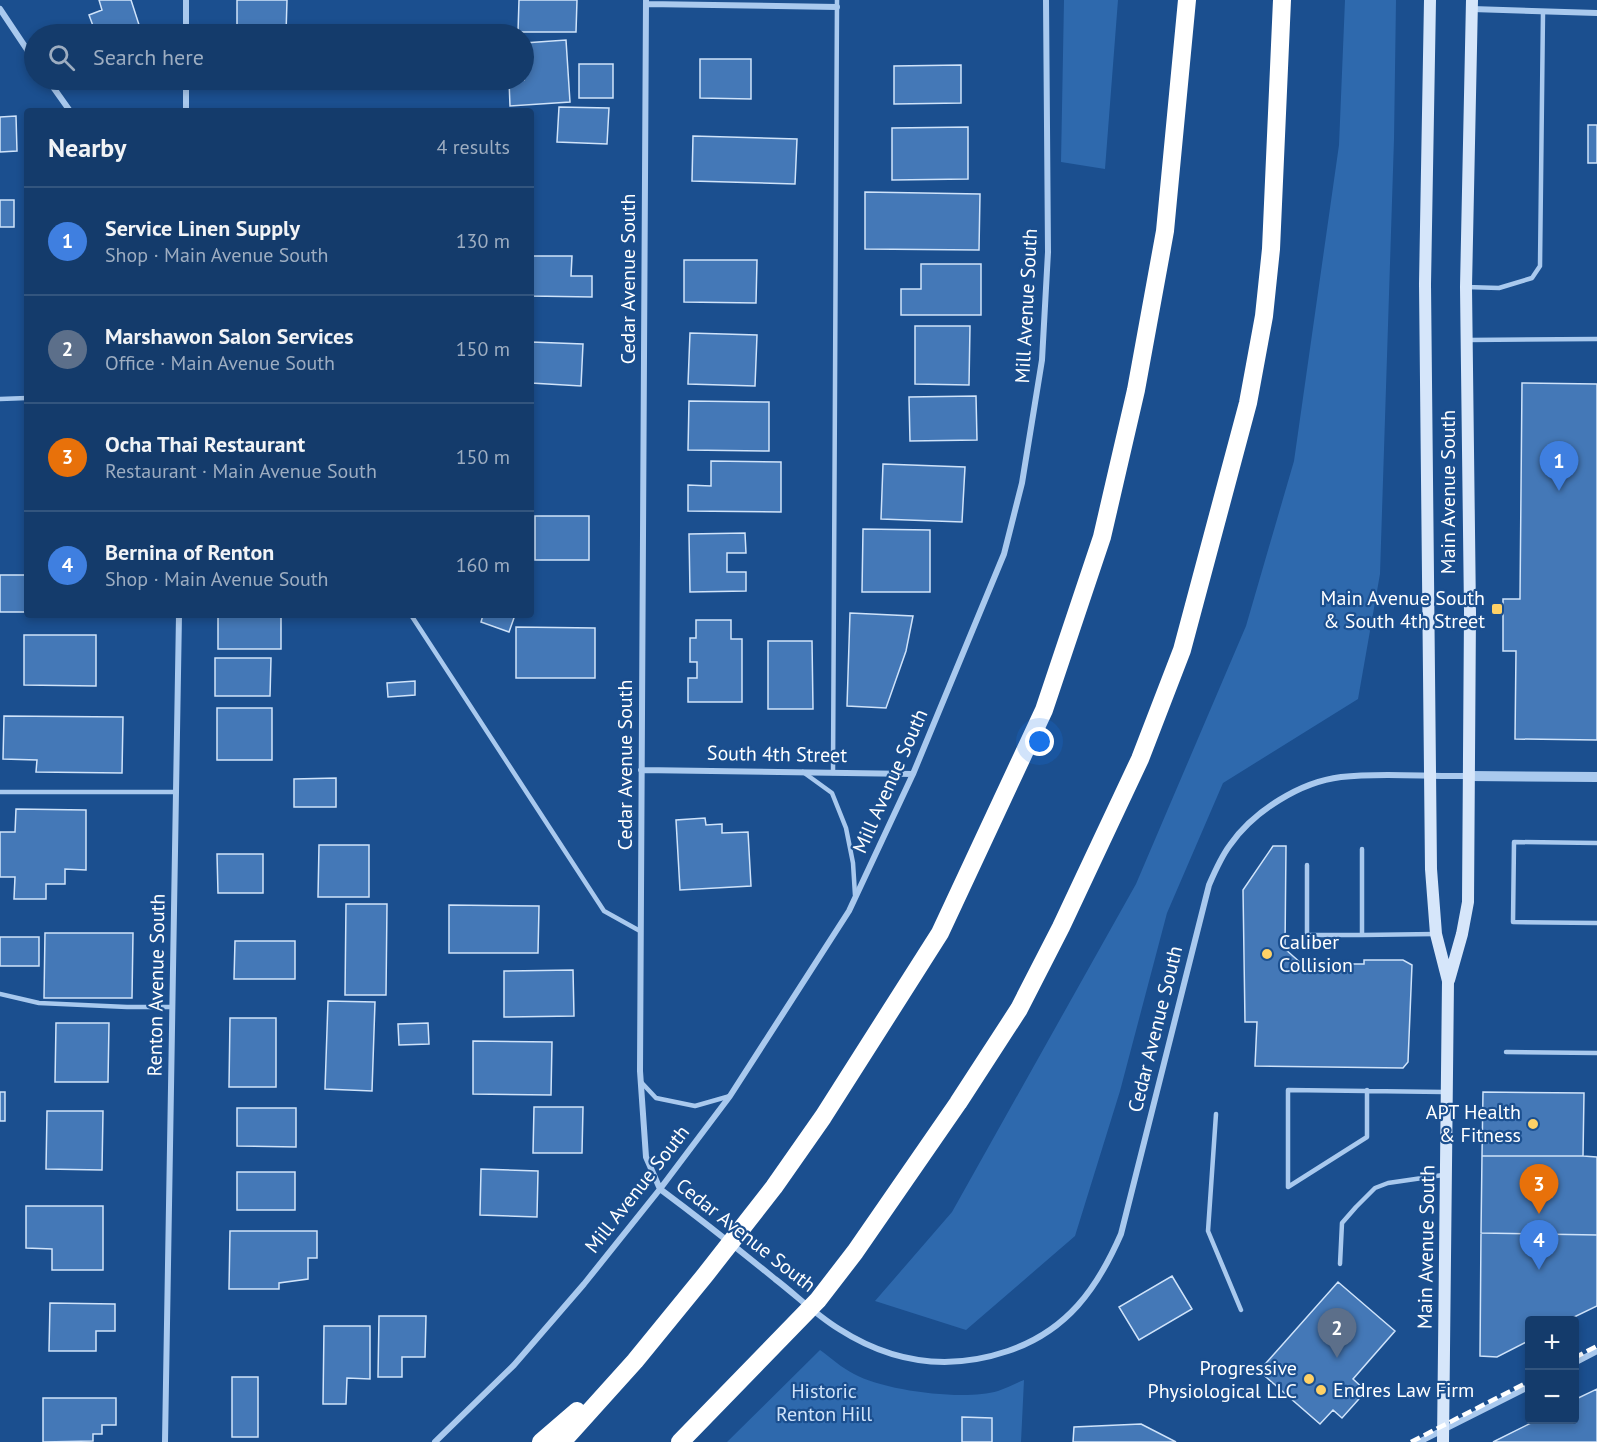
<!DOCTYPE html>
<meta charset="utf-8">
<style>
:root{--surface:#143b6b;--page:#214673;--text:#f1f3f6;--muted:#9dadc1;--line:#33557e;--accent:#d6ab8b}
body{margin:0;font-family:"PT Sans",sans-serif;background:var(--page);color:var(--text)}
.controls{position:absolute;right:18px;bottom:18px;display:grid;overflow:hidden;border-radius:6px;box-shadow:0 3px 9px #0003}
.controls button{width:54px;height:54px;display:grid;place-items:center;padding:0;border:0;border-bottom:2px solid var(--line);background:var(--surface);color:var(--text);font:30px sans-serif}
.you{position:absolute;left:1040px;top:742px;width:21px;height:21px;margin:-15px;border:4px solid #fff;border-radius:50%;background:#1a73e8;box-shadow:0 0 0 9px #1a73e833}
.badge{display:grid;place-items:center;width:39px;height:39px;border-radius:50%;background:var(--accent);color:#fff;font-size:20px;font-weight:700}
.pin{position:absolute;translate:-50% -50px;filter:drop-shadow(0 2px 3px #0008)}
.pin::after{content:'';position:absolute;top:32px;width:21px;height:18px;background:inherit;clip-path:polygon(0 0,100% 0,50% 100%)}
.list{margin:0;padding:0;list-style:none}
h2{display:flex;justify-content:space-between;align-items:center;height:78px;margin:0;padding:0 24px;font-size:26px}
h2 small{font-size:20px;font-weight:400;color:var(--muted)}
.list li{display:grid;grid-template-columns:39px 1fr auto;gap:18px;align-items:center;box-sizing:border-box;height:108px;padding:0 24px;border-top:2px solid var(--line)}
.list b{display:block;font-size:22px;white-space:nowrap}
.list p{margin:0;font-size:20px;white-space:nowrap;color:var(--muted)}
.list em{font-size:20px;font-style:normal;color:var(--muted)}
.icon{flex:none;width:33px;height:33px;fill:none;stroke:currentColor;stroke-width:2;stroke-linecap:round;stroke-linejoin:round}
.map{position:relative;flex:none;width:1597px;height:1442px;overflow:hidden}
.search{position:absolute;background:var(--surface);box-shadow:0 3px 9px #0003;left:24px;top:24px;width:510px;height:66px;display:flex;align-items:center;gap:15px;box-sizing:border-box;padding:0 21px;border-radius:33px;color:var(--muted);font-size:22px}
.panel{position:absolute;background:var(--surface);box-shadow:0 3px 9px #0003;left:24px;top:108px;width:510px;height:510px;border-radius:6px}
.map>svg:first-child{display:block}
.green{fill:#2e69ad}
.building{fill:#4478b7;stroke:#cfe3fa;stroke-width:1.5}
.lines{fill:none;stroke-linecap:round;stroke-linejoin:round}
.service{stroke:#a9c9ee;stroke-width:4.5}
.minor{stroke:#a9c9ee;stroke-width:6}
.tertiary{stroke:#a9c9ee;stroke-width:10}
.secondary{stroke:#d6e6fa;stroke-width:12}
.motorway{stroke:#fff;stroke-width:18}
.rail{stroke:#fff;stroke-width:4.5;stroke-dasharray:10 4.5;stroke-linecap:butt}
.poi-dot{fill:#ffd166;stroke:#1b4f8f;stroke-width:2}
.labels{text-anchor:middle;stroke-width:4.5;stroke-linejoin:round;paint-order:stroke}
.street-label{font-size:20px;fill:#fff;stroke:#1b4f8f}
.poi-label{font-size:20px;fill:#fff;stroke:#1b4f8f;text-anchor:end}
.park-label{font-size:20px;fill:#cfe3fa;stroke:#1b4f8f}
</style>
<div class="map">
<svg width="1597" height="1442" viewBox="0 0 1597 1442">
<rect width="100%" height="100%" fill="#1b4f8f"/>
<path class="green" d="M1064,0H1118L1105,169L1061,162Z
M1345,0H1396L1394,139L1380,574L1358,699L1223,783L1167,913L1120,1091L1075,1236L966,1330L875,1301L952,1212L1136,884L1246,626L1294,461L1339,145Z
M820,1350C831,1358 842,1368 854,1374C885,1391 964,1401 998,1391C1007,1388 1016,1383 1024,1380L1021,1442H727Z"/>
<path class="building" d="M99,0H131L142,34H96L89,15L102,10Z
M237,0H287L286,34H237Z
M519,0H577L576,32H518Z
M566,40L570,102L510,106L509,80H524V43Z
M700,59H751V99L700,98Z
M579,64H613V98H579Z
M961,65V103L894,104V66Z
M559,107L609,108L607,144L557,142Z
M16,116L17,151L0,152V117Z
M1588,125H1597V163H1588Z
M968,127V179L892,180V128Z
M693,136L797,139L795,184L692,181Z
M865,192L980,194L979,250L865,249Z
M0,200H14V227H0Z
M531,256H572L571,276H592V297L531,296Z
M684,260H757L756,303L684,302Z
M921,264H981V315H901V289H921Z
M915,326H970L969,385L915,384Z
M690,333L757,335L755,386L688,384Z
M531,342L583,344L581,386L531,383Z
M1522,383L1597,384V740L1515,739L1516,651H1503V599H1520Z
M976,396L977,440L910,441L909,397Z
M689,401L769,402V451L688,450Z
M711,461L781,462V512L688,511V485L711,486Z
M883,464L965,467L962,522L881,519Z
M535,516H589V560H535Z
M863,529L930,530V592H862Z
M745,533L746,553H727V572H746V591L690,592L689,534Z
M0,575H27V612H0Z
M850,613L913,616L906,651L886,708L847,706Z
M218,615H281V649H218Z
M483,615H515L509,632L481,622Z
M696,620H731V639H742V702H688V678H697V662H690V638H696Z
M516,627L595,628V678H516Z
M24,635H96V686L24,685Z
M768,641H812L813,709H768Z
M215,658H271L270,696H215Z
M415,681V695L388,697L387,683Z
M217,708H272V760H217Z
M4,716L123,717L122,773L36,772L37,760L3,759Z
M336,778V807H294V779Z
M16,809L86,810V870L65,869V884H46V899H14L15,877H0V832H15Z
M705,818L706,825L722,824V833L748,832L751,886L680,890L676,820Z
M319,845H369V897H318Z
M1273,846H1286L1285,949L1302,964H1364V960H1403L1412,965L1408,1062L1403,1068L1255,1066L1257,1022H1245L1243,890Z
M217,854H263V893H218Z
M346,904H387L386,995H345Z
M449,905L539,906L538,953H449Z
M45,933H133L132,998H44Z
M0,937H39V966H0Z
M235,941H295V979H234Z
M573,970L574,1016L504,1017V971Z
M328,1001L375,1002L372,1091L325,1089Z
M230,1018H276V1087H229Z
M56,1023H109L108,1082H55Z
M428,1023L429,1044L399,1045L398,1024Z
M473,1041L552,1042L551,1095L473,1094Z
M0,1092H5V1121H0Z
M1483,1092L1584,1093L1583,1156H1482Z
M534,1107H583L582,1153H533Z
M237,1108H296V1147L237,1146Z
M47,1111H103L102,1170L46,1169Z
M1482,1156H1583L1597,1157V1235L1481,1233Z
M481,1169L538,1171L537,1217L480,1215Z
M237,1172H295V1210H237Z
M26,1206H103V1270H52V1249L26,1248Z
M230,1231H317V1258H308V1279L279,1283V1289H229Z
M1481,1233L1597,1235V1306L1568,1320H1530V1340L1497,1357L1480,1356Z
M1172,1276L1192,1309L1139,1340L1119,1307Z
M1338,1282L1395,1331L1353,1379L1366,1391L1342,1418L1333,1410L1320,1424L1259,1371Z
M50,1303L115,1304V1331H96V1351H49Z
M379,1316H426L425,1357H402V1377H378Z
M324,1326H370V1379L347,1378L346,1404H323Z
M232,1377H258V1437H232Z
M1597,1389V1442H1493L1537,1420H1574V1400Z
M43,1398H116V1425H102V1434H93V1441L43,1442Z
M962,1417L992,1418V1442H962Z
M1141,1424L1176,1442H1073L1074,1427Z"/>
<g class="lines">
<path class="service" d="M1466,287L1499,288L1532,278L1540,266L1543,12
M1468,340L1597,339
M0,399L27,398
M411,615L604,911L640,931
M803,772L832,793L846,828L853,863L855,895
M833,773L837,0
M0,792H176
M1597,843L1514,842L1513,922L1597,923
M1362,849V935L1436,934
M1307,865V935H1362
M0,994L39,1003L127,1007H172
M1506,1052L1597,1053
M641,1082L656,1098L695,1106L730,1096
M1367,1090V1137L1288,1187V1090L1444,1092
M1216,1114L1208,1231L1241,1310
M1340,1264L1342,1223L1356,1207L1375,1188L1388,1183L1443,1175"/>
<path class="minor" d="M646,0L640,1071L646,1157L660,1189C699,1218 737,1248 775,1279C796,1295 816,1315 839,1329C892,1363 949,1371 1008,1351C1067,1331 1097,1289 1121,1234L1209,885C1215,871 1221,857 1230,845C1254,811 1300,782 1341,777C1382,772 1427,777 1469,776
M646,4L837,7
M0,9L34,60
M1472,9L1597,13
M186,34V0
M48,80L70,111
M186,111V80
M641,770L913,774
M1574,1363L1597,1351
M165,1442L179,615
M435,1442L514,1365L584,1284L660,1189L730,1096L849,911L913,774L1004,554L1022,483L1042,360L1048,252L1046,0
M1419,1442L1530,1386"/>
<path class="tertiary" d="M1469,776L1597,777"/>
<path class="secondary" d="M1430,0L1425,284L1431,869L1436,934L1448,981L1443,1442
M1449,980L1462,934L1468,902L1470,612L1466,287L1472,0"/>
<path class="motorway" d="M541,1442L577,1411
M562,1442L635,1361L706,1274L774,1187L823,1117L940,933L1044,710L1102,537L1136,390L1165,231L1187,0
M680,1442L818,1300L855,1252L958,1103L1019,1009L1061,927L1140,759L1182,650L1248,403L1264,316L1271,249L1282,0"/>
<path class="rail" d="M1574,1358L1597,1346
M1411,1442L1530,1381"/>
</g>
<g class="poi-dot">
<rect x="1491" y="603" width="12" height="12" rx="3"/>
<circle cx="1267" cy="954" r="6"/>
<circle cx="1533" cy="1124" r="6"/>
<circle cx="1309" cy="1379" r="6"/>
<circle cx="1321" cy="1390" r="6"/>
</g>
<g class="labels">
<g class="street-label">
<text transform="translate(628 279) rotate(-90)" y="7">Cedar Avenue South</text>
<text transform="translate(1026 306) rotate(-87)" y="7">Mill Avenue South</text>
<text transform="translate(1448 492) rotate(-90)" y="7">Main Avenue South</text>
<text transform="translate(777 754) rotate(1)" y="7">South 4th Street</text>
<text transform="translate(625 765) rotate(-90)" y="7">Cedar Avenue South</text>
<text transform="translate(890 781) rotate(-66)" y="7">Mill Avenue South</text>
<text transform="translate(156 985) rotate(-89)" y="7">Renton Avenue South</text>
<text transform="translate(1155 1029) rotate(-76)" y="7">Cedar Avenue South</text>
<text transform="translate(637 1189) rotate(-52)" y="7">Mill Avenue South</text>
<text transform="translate(746 1235) rotate(38)" y="7">Cedar Avenue South</text>
<text transform="translate(1426 1247) rotate(-89)" y="7">Main Avenue South</text>
</g>
<g class="poi-label">
<text x="1485" y="605">Main Avenue South<tspan x="1485" dy="23">&amp; South 4th Street</tspan></text>
<text x="1279" y="949" text-anchor="start">Caliber<tspan x="1279" dy="23">Collision</tspan></text>
<text x="1521" y="1119">APT Health<tspan x="1521" dy="23">&amp; Fitness</tspan></text>
<text x="1297" y="1375">Progressive<tspan x="1297" dy="23">Physiological LLC</tspan></text>
<text x="1333" y="1397" text-anchor="start">Endres Law Firm</text>
</g>
<g class="park-label">
<text x="824" y="1398">Historic<tspan x="824" dy="23">Renton Hill</tspan></text>
</g>
</g>
</svg>
<div class="controls">
<button>+</button>
<button>−</button>
</div>
<div class="you"></div>
<div class="pin badge" style="left:1559px;top:491px;background:#3f7fe0">1</div>
<div class="pin badge" style="left:1337px;top:1358px;background:#5c6f8a">2</div>
<div class="pin badge" style="left:1539px;top:1214px;background:#e8710a">3</div>
<div class="pin badge" style="left:1539px;top:1270px;background:#3f7fe0">4</div>
<div class="search"><svg class="icon" aria-label="search" viewBox="0 0 24 24"><circle cx="10" cy="10" r="6"/><path d="M15 15l6 6"/></svg>Search here</div>
<section class="panel">
<h2>Nearby<small>4 results</small></h2>
<ul class="list">
<li><span class="badge" style="background:#3f7fe0">1</span><div><b>Service Linen Supply</b><p>Shop · Main Avenue South</p></div><em>130 m</em></li>
<li><span class="badge" style="background:#5c6f8a">2</span><div><b>Marshawon Salon Services</b><p>Office · Main Avenue South</p></div><em>150 m</em></li>
<li><span class="badge" style="background:#e8710a">3</span><div><b>Ocha Thai Restaurant</b><p>Restaurant · Main Avenue South</p></div><em>150 m</em></li>
<li><span class="badge" style="background:#3f7fe0">4</span><div><b>Bernina of Renton</b><p>Shop · Main Avenue South</p></div><em>160 m</em></li>
</ul>
</section>
</div>
